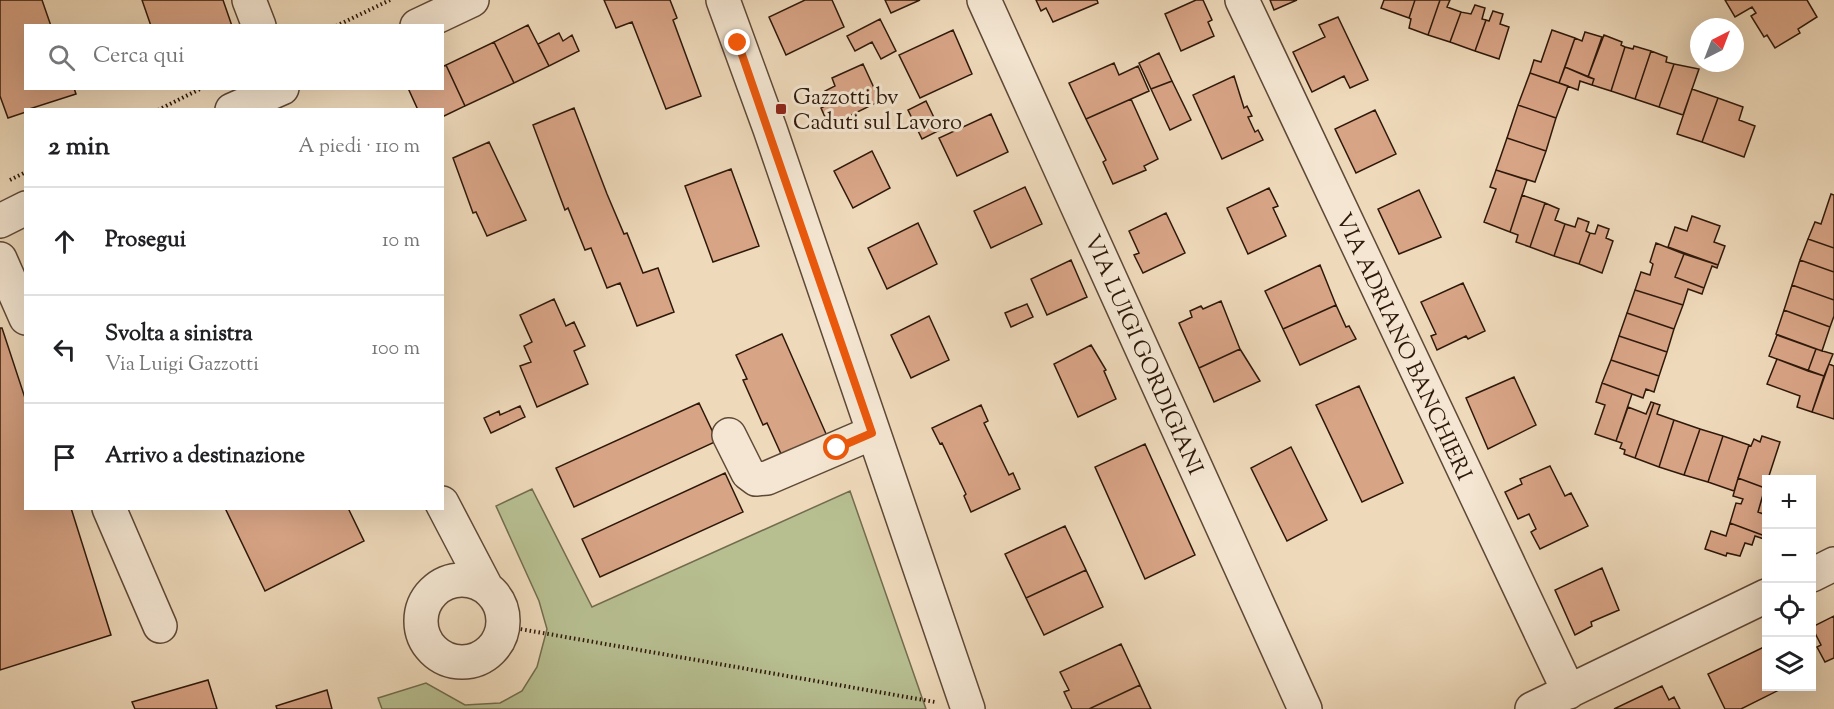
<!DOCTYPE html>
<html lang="it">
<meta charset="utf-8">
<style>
:root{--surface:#fff;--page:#f6f6f6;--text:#202124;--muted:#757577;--line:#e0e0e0}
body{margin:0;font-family:"Sorts Mill Goudy",serif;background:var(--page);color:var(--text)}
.controls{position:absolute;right:18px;bottom:18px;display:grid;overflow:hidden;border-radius:0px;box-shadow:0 6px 24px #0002}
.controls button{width:54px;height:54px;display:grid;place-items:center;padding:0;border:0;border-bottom:2px solid var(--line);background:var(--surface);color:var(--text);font:30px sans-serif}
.compass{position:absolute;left:1690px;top:18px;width:54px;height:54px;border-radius:50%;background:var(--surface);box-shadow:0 6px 24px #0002;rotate:42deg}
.stop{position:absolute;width:18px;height:18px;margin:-14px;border:4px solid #ea580c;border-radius:50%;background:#fff}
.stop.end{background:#ea580c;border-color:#fff;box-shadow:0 2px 6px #0008}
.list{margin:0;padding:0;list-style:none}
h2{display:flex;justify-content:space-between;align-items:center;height:78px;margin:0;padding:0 24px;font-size:26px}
h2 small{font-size:20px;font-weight:400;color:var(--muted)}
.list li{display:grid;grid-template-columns:39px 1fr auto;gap:18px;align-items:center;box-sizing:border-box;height:108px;padding:0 24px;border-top:2px solid var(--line)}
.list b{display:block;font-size:22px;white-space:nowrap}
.list p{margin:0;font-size:20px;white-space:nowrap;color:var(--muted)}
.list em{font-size:20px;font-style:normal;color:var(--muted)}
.icon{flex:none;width:33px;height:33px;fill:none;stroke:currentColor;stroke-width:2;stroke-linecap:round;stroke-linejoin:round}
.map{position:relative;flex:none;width:1834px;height:709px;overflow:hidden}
.search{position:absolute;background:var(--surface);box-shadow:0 6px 24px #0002;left:24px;top:24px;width:420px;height:66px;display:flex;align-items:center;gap:15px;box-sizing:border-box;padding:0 21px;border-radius:0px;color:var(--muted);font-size:22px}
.panel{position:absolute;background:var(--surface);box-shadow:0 6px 24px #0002;left:24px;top:108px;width:420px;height:402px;border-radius:0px}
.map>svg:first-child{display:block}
.green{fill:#b7bf91;stroke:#726c4e;stroke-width:1.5}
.building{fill:#d8a486;stroke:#2e180a;stroke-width:1.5}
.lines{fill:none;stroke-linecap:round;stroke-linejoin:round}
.minor-casing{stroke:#5e4836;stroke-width:36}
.path{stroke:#2e180a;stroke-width:4;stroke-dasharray:1.5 3;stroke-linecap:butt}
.minor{stroke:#f4e6d2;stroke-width:33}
.route{stroke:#ea580c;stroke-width:8}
.poi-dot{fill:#8f2418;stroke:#f4e6d2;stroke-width:2}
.labels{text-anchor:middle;stroke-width:6;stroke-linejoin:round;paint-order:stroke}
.poi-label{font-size:22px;fill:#2e180a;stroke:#f4e6d2;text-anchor:start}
.street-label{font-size:22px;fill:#2e180a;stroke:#f4e6d2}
</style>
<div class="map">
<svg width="1834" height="709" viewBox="0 0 1834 709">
<rect width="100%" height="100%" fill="#eed9ba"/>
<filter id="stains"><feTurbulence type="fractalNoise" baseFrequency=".00333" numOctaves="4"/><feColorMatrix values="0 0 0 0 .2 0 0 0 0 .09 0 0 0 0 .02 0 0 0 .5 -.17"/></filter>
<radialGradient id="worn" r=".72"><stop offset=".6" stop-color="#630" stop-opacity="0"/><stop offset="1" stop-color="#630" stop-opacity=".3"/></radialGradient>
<path class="green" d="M532,489L592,607L850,491L926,709H382L378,698L426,683L465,705L500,703L522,691L537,667L547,629L539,601L496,506Z"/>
<path class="building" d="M0,0H42L51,26H26V88H74L76,94L26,110V112L8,118L0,96Z
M142,0H223L232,26H151Z
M604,0H670L677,18L673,20L701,96L666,109L632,22L616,28Z
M805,0H832L844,27L786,55L769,17Z
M885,0H920L891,13Z
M1036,0H1097L1098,3L1053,22L1046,8L1041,11Z
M1196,0H1203L1212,20L1208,22L1214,36L1181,51L1165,14Z
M1270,0H1297L1274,10Z
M1384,0H1415L1409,18L1381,8Z
M1415,0H1440L1428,35L1409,28L1411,19L1409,18Z
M1440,0H1450L1447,7L1461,12L1450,42L1428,35Z
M1725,0H1807L1817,17L1798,29L1800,33L1775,48L1767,35L1764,37L1751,16L1756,13L1752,7L1735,17Z
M1475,5L1485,8L1482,19L1486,20L1475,51L1450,42L1461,12L1471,14Z
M1493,11L1503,14L1500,24L1509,27L1499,59L1475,51L1486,20L1489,21Z
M1338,17L1368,80L1350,88L1344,76L1312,92L1293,52L1325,37L1319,25Z
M880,19L896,51L881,59L872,42L855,51L847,36Z
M528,25L549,66L514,83L494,42Z
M953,30L972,74L920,98L899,55Z
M1552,30L1575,38L1559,83L1530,73L1534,60L1541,62Z
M1585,32L1602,37L1588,77L1565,67L1575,38L1582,41Z
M559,33L563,41L572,35L579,51L549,66L538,44Z
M1604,35L1622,42L1621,45L1625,47L1611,91L1592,85L1594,79L1588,77Z
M494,42L514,83L465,106L446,65Z
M1634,46L1651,51L1635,99L1611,91L1625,47L1633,49Z
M1651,51L1667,57L1666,62L1674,64L1659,107L1635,99Z
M1159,53L1172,81L1151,89L1139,63Z
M1114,63L1119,75L1138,66L1149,91L1086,119L1069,83Z
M863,64L880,101L829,126L821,108L831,103L825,91L835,86L832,78Z
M1674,64L1699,69L1683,115L1659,107Z
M446,65L465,106L442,117V110H418L408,88H442V67Z
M1565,67L1594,79L1592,85L1580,81L1578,90L1559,83Z
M1530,73L1568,86L1556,118L1518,105Z
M1234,76L1244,108L1247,106L1252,116L1248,117L1255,132L1258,130L1263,140L1222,159L1193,95Z
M1172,81L1191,120L1170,130L1151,89Z
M1692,89L1718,98L1702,142L1677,134Z
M1718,98L1743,107L1739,120L1755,126L1744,157L1702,142Z
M1131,99L1158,159L1144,166L1146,170L1113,184L1103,162L1106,160L1086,119Z
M926,101L940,130L922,139L908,110Z
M1518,105L1556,118L1546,151L1507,138Z
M574,108L607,194L624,234L627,233L643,273L658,268L674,312L637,326L620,283L607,288L591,248L585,250L568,208L565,210L533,125Z
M1375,110L1396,154L1356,173L1335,129Z
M991,114L1008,152L957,176L939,138Z
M1507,138L1546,151L1535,182L1496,170Z
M489,142L526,220L487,236L476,212L473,213L453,158Z
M872,151L890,188L853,208L834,171Z
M731,169L759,246L713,262L685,186Z
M1496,170L1527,180L1510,232L1484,222L1496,189L1490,187Z
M1025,187L1042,224L991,248L974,211Z
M1269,188L1278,206L1273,208L1286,236L1248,254L1227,208Z
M1419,190L1441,237L1399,254L1378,209Z
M1831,194L1834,195V248L1808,239L1815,222L1821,224Z
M1522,195L1545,203L1530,247L1516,242L1518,235L1510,232Z
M1545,203L1559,209L1555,220L1565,224L1554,256L1530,247Z
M1166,213L1185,253L1143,273L1134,255L1139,253L1129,231Z
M1692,216L1720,226L1714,242L1725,246L1718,265L1668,247L1675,227L1687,231Z
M1578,218L1589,222L1586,231L1590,233L1579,264L1554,256L1565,224L1575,227Z
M918,223L937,264L887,289L868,248Z
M1598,225L1609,229L1606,238L1613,241L1602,273L1579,264L1590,233L1595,234Z
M1808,239L1834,248V272L1800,260Z
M1656,243L1684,254L1675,277L1704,288L1702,294L1688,289L1683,305L1635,290L1641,272L1650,275L1653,264L1650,262Z
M1684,254L1718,265L1717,268L1712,266L1704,288L1675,277Z
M1071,260L1087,297L1047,315L1031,279Z
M1800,260L1834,272V300L1792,285Z
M1320,265L1336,305L1283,329L1265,291Z
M1463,283L1485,331L1468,339L1466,336L1437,350L1431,336L1436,334L1421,302Z
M1792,285L1834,300V316L1830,327L1784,310Z
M1635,290L1683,305L1674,329L1627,313Z
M554,299L566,326L574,322L585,346L574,351L588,384L537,407L520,366L531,362L524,346L532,342L520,315Z
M1221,301L1240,349L1199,368L1179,323L1192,317L1190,311L1201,306L1203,309Z
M1027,304L1033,317L1011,327L1005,313Z
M1336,305L1346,327L1349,326L1356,339L1300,365L1283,329Z
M1784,310L1830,327L1822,351L1776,334Z
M1627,313L1674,329L1667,352L1619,336Z
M929,316L949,360L911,378L891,335Z
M0,328H2L26,401V508H71L111,635L0,670Z
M782,334L827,436L782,456L767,423L763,425L743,380L747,379L736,355Z
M1777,335L1816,349L1808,371L1769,356Z
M1619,336L1667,352L1659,376L1611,360Z
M1091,345L1106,370L1104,371L1116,399L1078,417L1054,364Z
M1240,349L1260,381L1214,402L1199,368Z
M1816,349L1833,354L1824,376L1808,371Z
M1777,359L1824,376L1812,412L1797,407L1800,396L1767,384Z
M1611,360L1659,376L1654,392L1646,389L1643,398L1602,383Z
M1829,364L1834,366V419L1812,412Z
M1514,377L1536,425L1488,449L1466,398Z
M1602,383L1632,394L1616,441L1595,434L1605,405L1596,402Z
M1359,386L1403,483L1362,502L1316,405Z
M1651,402L1654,403L1635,458L1624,454L1625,450L1620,448L1622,443L1616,441L1628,407L1646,414Z
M699,403L717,441L574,507L556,468Z
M1654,403L1660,405L1657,414L1674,420L1659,467L1635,458Z
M981,405L988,421L984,423L1009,475L1013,473L1020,489L971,512L964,496L966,494L942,443L940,444L932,428Z
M520,406L525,417L491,433L484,418L499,411L500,415Z
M1674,420L1700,429L1684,475L1659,467Z
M1700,429L1723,436L1708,482L1684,475Z
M1723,436L1749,445L1734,491L1708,482Z
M1762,436L1780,442L1765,488L1738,478L1749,445L1751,446L1754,439L1760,442Z
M1145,444L1195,555L1145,579L1095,467Z
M1291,447L1327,520L1287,541L1251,468Z
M1550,466L1565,496L1571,493L1588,526L1540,549L1531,532L1536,529L1529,514L1518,519L1505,492L1522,484L1520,479Z
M725,473L743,512L600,577L582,539Z
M1738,478L1765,488L1758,512L1766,515L1765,536L1730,523L1736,503L1741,504L1743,499L1733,496Z
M1766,484V515L1758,512Z
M225,508H348L364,541L265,591Z
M1730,523L1765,536L1764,539L1755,536L1752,545L1745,543L1740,556L1727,553L1726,556L1705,549L1711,531L1726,536Z
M1065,526L1086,570L1026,598L1005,554Z
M1602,568L1619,610L1591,622L1592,626L1575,635L1555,590Z
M1086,570L1103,607L1044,635L1026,598Z
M1834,616V658L1825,662L1817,647L1821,645L1812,627Z
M1121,644L1140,685L1089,709H1072L1064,692L1069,690L1060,672Z
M1766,646V686H1787L1741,709H1725L1708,674Z
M208,680L217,709H135L132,702Z
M1140,685L1151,709H1089Z
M1662,686L1669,700L1674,697L1680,709H1614Z
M327,690L332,709H277L276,706Z"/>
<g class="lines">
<g class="minor-casing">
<path id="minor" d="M249,0L259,26
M723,0L770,129L968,709
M984,0L1305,709
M1242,0L1569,692
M417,26L472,0
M232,110L282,88
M0,221L26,208
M0,259L26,318
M729,435L748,473L756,479L767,478L872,433
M442,503L486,587
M109,508L160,626
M1812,575L1834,564
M421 621a41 41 0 1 1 82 0a41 41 0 1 1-82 0Z
M1532,709L1766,596"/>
</g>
<path class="path" d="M336,26L390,0
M158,110L202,88
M10,180L26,172
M503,626L935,702"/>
<use href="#minor" class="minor"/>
</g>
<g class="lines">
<path class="route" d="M738,43L872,433L837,448"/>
</g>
<rect class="poi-dot" x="775" y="103" width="12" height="12" rx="3"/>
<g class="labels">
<g class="poi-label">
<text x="793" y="104">Gazzotti bv<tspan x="793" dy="25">Caduti sul Lavoro</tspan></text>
</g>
<g class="street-label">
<text transform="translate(1405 346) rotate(65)" y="8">VIA ADRIANO BANCHIERI</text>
<text transform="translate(1145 354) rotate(66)" y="8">VIA LUIGI GORDIGIANI</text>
</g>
</g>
<rect width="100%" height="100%" filter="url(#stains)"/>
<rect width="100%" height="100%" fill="url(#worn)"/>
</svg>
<div class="controls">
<button>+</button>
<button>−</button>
<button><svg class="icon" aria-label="locate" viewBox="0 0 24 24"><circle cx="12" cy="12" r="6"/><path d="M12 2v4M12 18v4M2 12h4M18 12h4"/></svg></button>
<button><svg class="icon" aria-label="layers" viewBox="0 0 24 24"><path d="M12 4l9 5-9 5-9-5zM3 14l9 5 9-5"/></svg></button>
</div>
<svg class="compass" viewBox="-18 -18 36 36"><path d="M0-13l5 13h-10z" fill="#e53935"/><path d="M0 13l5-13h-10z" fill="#757577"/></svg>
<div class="stop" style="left:837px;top:448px"></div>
<div class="stop end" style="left:738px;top:43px"></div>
<div class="search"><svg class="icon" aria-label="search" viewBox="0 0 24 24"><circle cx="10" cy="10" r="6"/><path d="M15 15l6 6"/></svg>Cerca qui</div>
<section class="panel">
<h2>2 min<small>A piedi · 110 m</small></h2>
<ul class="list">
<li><svg class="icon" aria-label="ahead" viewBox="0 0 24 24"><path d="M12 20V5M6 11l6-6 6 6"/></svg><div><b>Prosegui</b></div><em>10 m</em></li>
<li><svg class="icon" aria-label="left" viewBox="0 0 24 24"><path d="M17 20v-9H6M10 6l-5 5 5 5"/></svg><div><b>Svolta a sinistra</b><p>Via Luigi Gazzotti</p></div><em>100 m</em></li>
<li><svg class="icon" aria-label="arrive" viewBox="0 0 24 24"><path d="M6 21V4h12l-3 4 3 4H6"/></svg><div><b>Arrivo a destinazione</b></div></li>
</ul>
</section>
</div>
